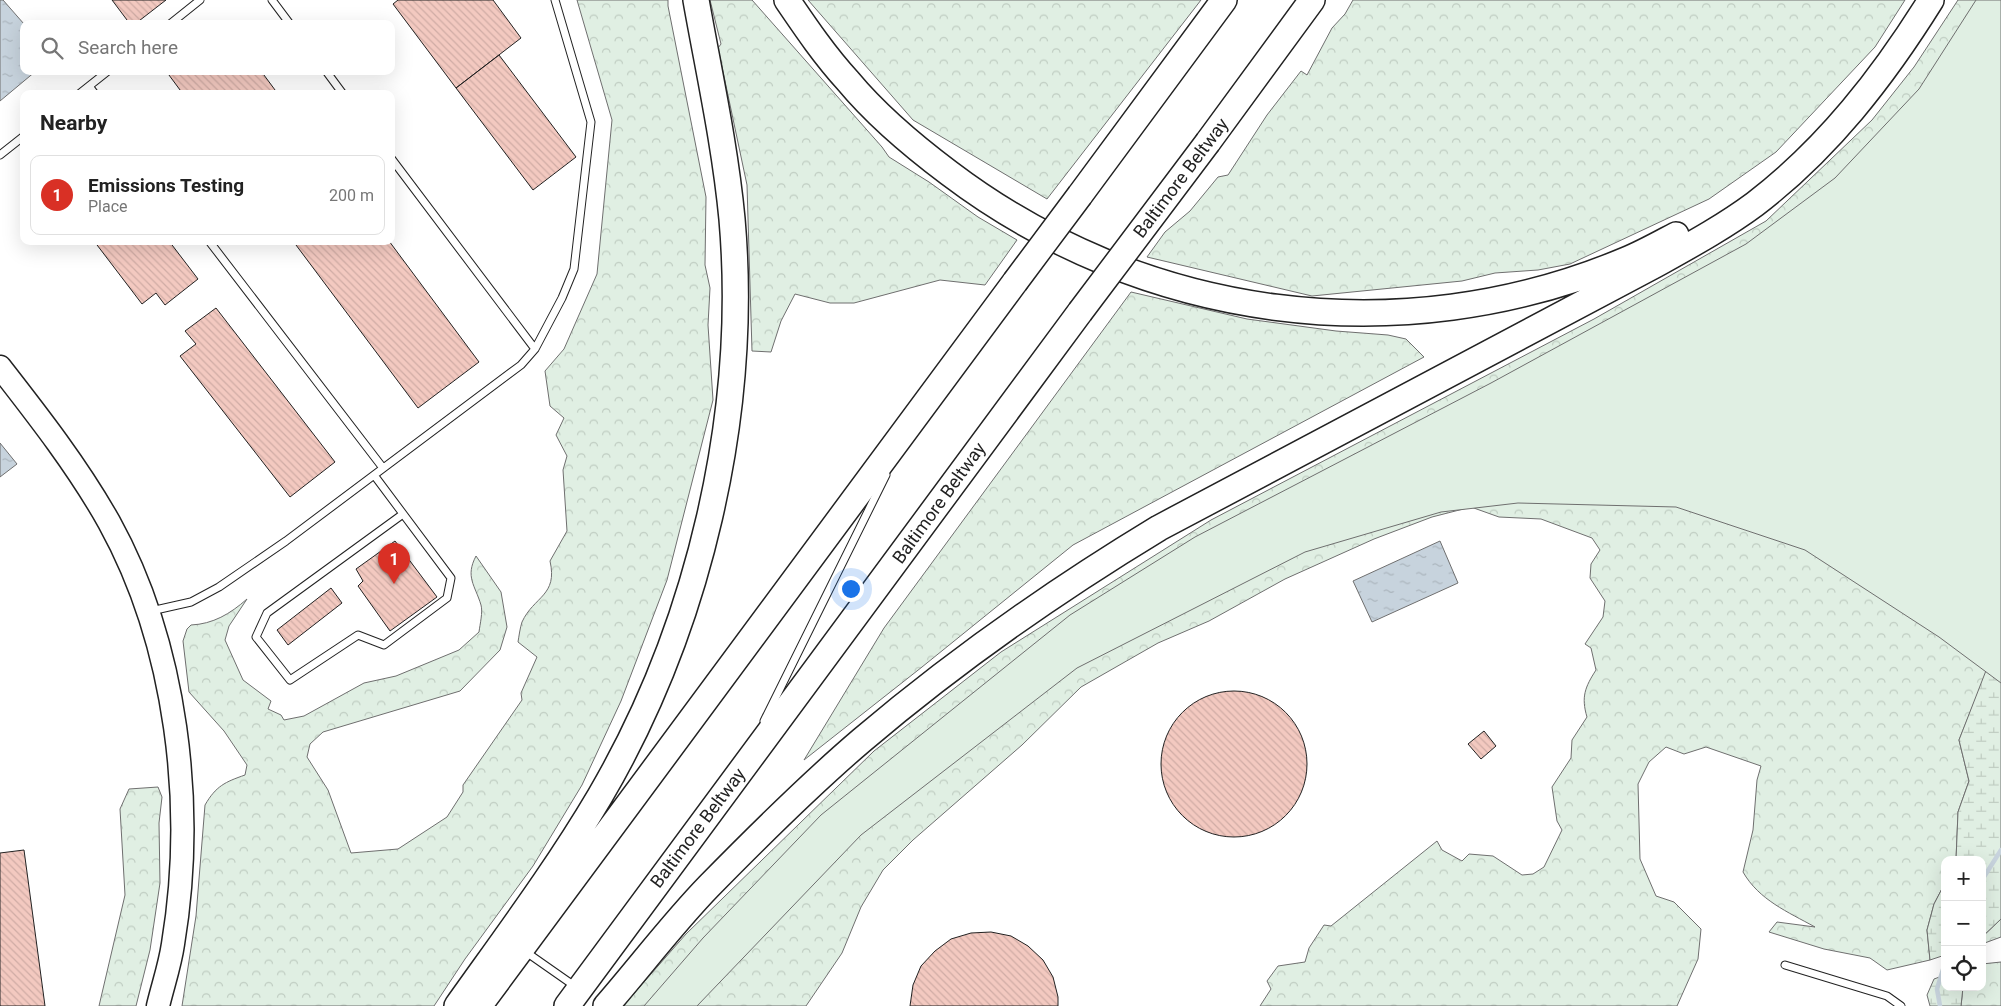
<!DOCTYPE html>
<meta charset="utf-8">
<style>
:root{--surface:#fff;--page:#f6f6f6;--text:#222;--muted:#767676;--line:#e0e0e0;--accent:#d93025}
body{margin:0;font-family:Roboto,sans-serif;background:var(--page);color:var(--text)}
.controls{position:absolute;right:15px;bottom:15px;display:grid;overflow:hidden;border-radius:10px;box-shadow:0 5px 20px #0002}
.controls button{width:45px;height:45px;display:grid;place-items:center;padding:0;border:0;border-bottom:1px solid var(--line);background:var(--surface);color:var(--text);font:25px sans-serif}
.you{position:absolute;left:850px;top:588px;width:18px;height:18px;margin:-12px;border:4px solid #fff;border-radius:50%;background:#1a73e8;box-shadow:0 0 0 8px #1a73e833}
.badge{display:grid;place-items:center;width:32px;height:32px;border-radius:50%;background:var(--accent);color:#fff;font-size:16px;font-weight:700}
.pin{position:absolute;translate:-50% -41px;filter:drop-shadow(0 1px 2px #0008)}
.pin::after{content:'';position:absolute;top:26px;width:18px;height:15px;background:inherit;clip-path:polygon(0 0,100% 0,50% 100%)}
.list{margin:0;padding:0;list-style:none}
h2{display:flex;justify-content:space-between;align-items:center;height:65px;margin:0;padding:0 20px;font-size:21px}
h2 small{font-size:16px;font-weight:400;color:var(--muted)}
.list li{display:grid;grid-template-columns:32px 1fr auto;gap:15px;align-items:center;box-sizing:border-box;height:80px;margin:0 10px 10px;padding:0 10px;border:1px solid var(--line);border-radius:10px}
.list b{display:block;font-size:19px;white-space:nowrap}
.list p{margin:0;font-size:16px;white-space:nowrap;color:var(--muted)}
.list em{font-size:16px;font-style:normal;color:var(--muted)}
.icon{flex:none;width:28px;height:28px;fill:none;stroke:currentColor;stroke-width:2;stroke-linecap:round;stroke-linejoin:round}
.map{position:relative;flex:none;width:2001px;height:1006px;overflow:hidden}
.search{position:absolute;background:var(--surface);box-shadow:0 5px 20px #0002;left:20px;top:20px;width:375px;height:55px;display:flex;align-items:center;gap:12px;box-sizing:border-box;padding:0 18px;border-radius:10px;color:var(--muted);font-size:19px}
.panel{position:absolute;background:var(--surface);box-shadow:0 5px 20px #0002;left:20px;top:90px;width:375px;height:155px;border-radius:10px}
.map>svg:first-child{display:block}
.forest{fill:url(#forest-crowns);stroke:#6f6f6f}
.wetland{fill:url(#wetland-marsh);stroke:#6f6f6f}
.park{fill:#e0efe3;stroke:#6f6f6f}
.water{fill:url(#water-ripples);stroke:#6f6f6f}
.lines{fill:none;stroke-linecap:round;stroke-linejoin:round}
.stream{stroke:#c7d3dd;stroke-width:4.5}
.building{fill:url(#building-back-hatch);stroke:#222}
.lane-casing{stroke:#222;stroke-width:9}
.primary-casing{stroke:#222;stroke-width:25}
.highway-casing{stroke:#222;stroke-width:28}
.lane{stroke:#fff;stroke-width:7}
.primary{stroke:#fff;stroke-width:22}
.highway{stroke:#fff;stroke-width:25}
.highway-bridge-casing{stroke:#222;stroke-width:28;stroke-linecap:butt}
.highway-bridge{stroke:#fff;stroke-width:25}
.labels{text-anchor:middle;stroke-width:4;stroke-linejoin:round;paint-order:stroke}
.street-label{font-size:18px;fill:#222;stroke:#fff}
</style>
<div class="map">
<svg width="2001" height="1006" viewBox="0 0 2001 1006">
<defs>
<pattern id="forest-crowns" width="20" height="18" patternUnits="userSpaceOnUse" patternTransform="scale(1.25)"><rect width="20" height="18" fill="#e0efe3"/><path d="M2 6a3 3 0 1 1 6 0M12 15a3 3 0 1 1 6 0" fill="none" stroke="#c0cdc2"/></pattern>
<pattern id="wetland-marsh" width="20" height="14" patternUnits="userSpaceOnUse" patternTransform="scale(1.25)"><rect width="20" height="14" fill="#e0efe3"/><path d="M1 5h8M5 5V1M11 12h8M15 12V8" fill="none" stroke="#c0cdc2"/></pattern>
<pattern id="water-ripples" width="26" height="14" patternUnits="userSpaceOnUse" patternTransform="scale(1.25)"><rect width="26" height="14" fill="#c7d3dd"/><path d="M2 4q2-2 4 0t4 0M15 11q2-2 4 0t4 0" fill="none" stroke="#abb5bd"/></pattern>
<pattern id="building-back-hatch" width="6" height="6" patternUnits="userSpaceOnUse" patternTransform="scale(1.25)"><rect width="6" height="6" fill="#f3c9c0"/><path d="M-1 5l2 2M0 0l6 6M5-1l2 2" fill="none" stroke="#d0aca5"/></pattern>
</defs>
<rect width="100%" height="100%" fill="#fff"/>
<path class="forest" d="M577,0H668V6L706,197L705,265L710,288L708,325L713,400L667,580L621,701L582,785L533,866L465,959L434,1006H182L196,916L205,805C216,786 225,782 245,775L247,765L224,731L189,692L183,641L187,629L191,625C213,624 230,614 247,599L229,626L225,640L243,680L271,701L268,709L281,715L284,720L304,716L364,683L396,676L459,650L479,632C480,624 483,612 481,605C475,585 465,577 476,556L501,592L507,627L500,650L460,691L323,732L310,744L307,757L328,790L351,853L398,849L447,817L463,792V785L522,700L521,693L537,657L518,642C519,636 520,628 522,622C534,596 558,596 550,561L567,531L563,470L567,456L556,435L564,418L550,406L545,371L564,349L597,274L612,120Z
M710,0H752L882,147L889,157L929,182L978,217L1017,240L985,285L940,280L854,303H830L795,294L781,321L771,352L752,351L747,185L718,48L721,44Z
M808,0H1201L1047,199L913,120Z
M1353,0H1905L1875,47L1776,152L1709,199L1570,264L1538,270L1495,273L1462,281L1312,296L1147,257L1165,232L1190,211L1218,177L1228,175L1267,115L1301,71L1307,75L1332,28L1345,14Z
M1958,0H2001L1988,668L1959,740L1969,781L1958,812L1956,860H1945V883L1934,904L1927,930L1930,960L1887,970L1870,958L1824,949L1769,932L1777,922L1815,927C1788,912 1759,900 1743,872L1753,830L1757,780L1761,766L1706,747L1684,754L1666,747L1649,762L1638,784L1640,859L1656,896L1674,902L1701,929L1698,959L1677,1006H1260L1271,989L1267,981L1278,966L1305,962L1309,948L1324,925L1331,926L1437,841L1442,850L1462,861L1469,854L1493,856L1522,875L1533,874L1544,867L1562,830L1557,821L1552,787L1571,758L1572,740L1587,717C1581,697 1585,687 1596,670L1591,648L1585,644L1603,617L1605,601L1590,578L1591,564L1600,550L1592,538L1541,519L1499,517L1471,507L1432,517L1374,539L1285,579L1209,621L1158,643L1081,687L1022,745L913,840L883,870L861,907L842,953L806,1006H623L686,934L874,751L1001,652L1211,520L1594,319L1766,221L1872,120L1914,67Z
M1131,292L1247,319L1336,331L1388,335L1406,339L1424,357L1073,545L922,667L804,760L884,628Z
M158,787L162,797L159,823L160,883L150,950L136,1006H99L125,895L120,809L129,789Z
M2001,919V937L1982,944V937Z
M2001,962V1006H1961L1963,987H1982V964Z"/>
<path class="wetland" d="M2001,157V919L1982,937V860H1956L1958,812L1969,781L1959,740L1987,668Z
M1945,883V955L1930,960L1927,930L1934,904Z
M1945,975V987H1963L1961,1006H1930L1927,995L1934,979Z"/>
<path class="park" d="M1976,0H2001V683L1939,637L1805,550L1676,507L1518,503L1441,512L1305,552L1077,668L861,835L697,1006H644L703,938L821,815L1070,615L1195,537L1491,383L1746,244L1835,178L1919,89Z"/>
<path class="water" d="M0,0H3L24,24V71H36L0,101Z
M0,443L17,464L0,477Z
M1440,541L1458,583L1372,622L1353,581Z"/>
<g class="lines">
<path class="stream" d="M1982,880L2001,850
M1940,1006L1937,989L1945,963"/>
</g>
<path class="building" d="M112,0H166L135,24H130Z
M398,0H493L521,38L456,88L393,4Z
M499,55L576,157L533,190L456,88Z
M166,71H261L278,94H183Z
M94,241H169L198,279L165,305L156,293L142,304Z
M293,241H389L479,362L418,408Z
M216,308L335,462L290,497L180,356L196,344L185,331Z
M395,541L437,597L390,631L358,586L363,581L356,569Z
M331,588L342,603L288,645L277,630Z
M1161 764a73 73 0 1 1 146 0a73 73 0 1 1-146 0Z
M1484,731L1496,746L1481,759L1468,744Z
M24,850L45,1006H0V853Z
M991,932L1011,936L1028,946L1043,960L1053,977L1058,997V1006H910L913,985L921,966L935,951L951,939L971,933Z"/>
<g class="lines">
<g class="lane-casing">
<path id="lane" d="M272,0L290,24
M170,24L200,0
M326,71L343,94
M89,86L95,94
M79,94L108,71
M0,155L24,136
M391,158L535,349
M209,241L383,468
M374,475L451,578L447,598L384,645L358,635L290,680L256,637L267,613L403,514
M151,611L191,602L219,587L286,541L521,365L535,349L562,298L574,269L591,122L555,0
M764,721L886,475
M526,952L576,987
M1785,965L1887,996L1901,1006"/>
</g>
<g class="primary-casing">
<path id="primary" d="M0,367C39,417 78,467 109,522C177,645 196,806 173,944C170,965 163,985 158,1006"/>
</g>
<g class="highway-casing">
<path id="highway" d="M787,0C806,28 825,56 848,81C877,116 913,146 949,173C1143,320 1400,355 1626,260C1643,253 1659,244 1676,235
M1208,142L1312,0
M1080,195L1224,0
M457,1006C506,937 557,869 600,796C699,627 749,414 732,219C725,145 709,73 696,0
M479,1006L1015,282
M567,1006L1080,312
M606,1006C640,967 673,923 709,886C758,836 808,786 862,740C955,661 1055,591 1159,528L1655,265C1689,246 1724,227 1755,204C1828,148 1883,77 1931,0"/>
</g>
<use href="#lane" class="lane"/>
<use href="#primary" class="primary"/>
<use href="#highway" class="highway"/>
<g class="highway-bridge-casing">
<path id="highway-bridge" d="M1015,282L1080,195
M1080,312L1208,142"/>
</g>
<use href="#highway-bridge" class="highway-bridge"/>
</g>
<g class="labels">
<g class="street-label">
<text transform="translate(1181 178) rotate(-53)" y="6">Baltimore Beltway</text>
<text transform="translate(939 503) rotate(-54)" y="6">Baltimore Beltway</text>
<text transform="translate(698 828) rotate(-53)" y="6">Baltimore Beltway</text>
</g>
</g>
</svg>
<div class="controls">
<button>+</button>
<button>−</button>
<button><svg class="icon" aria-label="locate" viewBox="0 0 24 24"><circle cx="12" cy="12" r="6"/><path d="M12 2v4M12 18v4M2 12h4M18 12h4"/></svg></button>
</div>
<div class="you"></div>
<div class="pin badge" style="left:394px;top:584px">1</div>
<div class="search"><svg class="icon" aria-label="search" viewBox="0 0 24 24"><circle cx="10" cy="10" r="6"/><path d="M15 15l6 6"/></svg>Search here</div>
<section class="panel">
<h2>Nearby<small></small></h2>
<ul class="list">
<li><span class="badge">1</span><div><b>Emissions Testing</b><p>Place</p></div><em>200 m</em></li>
</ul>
</section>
</div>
